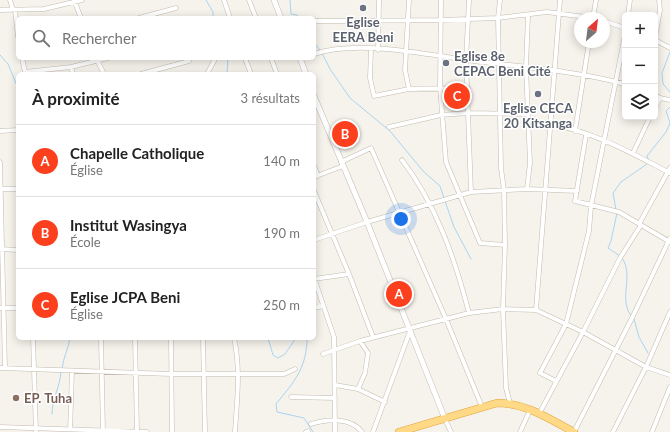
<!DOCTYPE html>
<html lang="fr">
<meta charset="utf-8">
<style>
:root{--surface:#fff;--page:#f6f6f6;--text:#222;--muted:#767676;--line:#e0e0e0;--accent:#fc3f1d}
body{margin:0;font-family:Lato,sans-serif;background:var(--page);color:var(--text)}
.controls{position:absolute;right:12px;top:12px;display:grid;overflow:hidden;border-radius:6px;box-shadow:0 2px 10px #0003}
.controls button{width:36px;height:36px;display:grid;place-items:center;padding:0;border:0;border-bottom:1px solid var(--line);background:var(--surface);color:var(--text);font:20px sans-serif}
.compass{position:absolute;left:574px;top:12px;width:36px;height:36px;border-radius:50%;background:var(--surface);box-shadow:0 2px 10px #0003;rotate:28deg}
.you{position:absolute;left:401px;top:219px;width:14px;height:14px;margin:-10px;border:3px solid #fff;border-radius:50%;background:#1a73e8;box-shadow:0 0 0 6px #1a73e833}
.badge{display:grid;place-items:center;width:26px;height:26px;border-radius:50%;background:var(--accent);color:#fff;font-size:13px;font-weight:700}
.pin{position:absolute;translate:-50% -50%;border:2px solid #fff;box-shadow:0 1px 4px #0006}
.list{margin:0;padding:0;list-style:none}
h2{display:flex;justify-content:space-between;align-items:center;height:52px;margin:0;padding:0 16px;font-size:17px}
h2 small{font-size:13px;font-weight:400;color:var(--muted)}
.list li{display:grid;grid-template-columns:26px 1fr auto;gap:12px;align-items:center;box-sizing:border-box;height:72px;padding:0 16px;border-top:1px solid var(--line)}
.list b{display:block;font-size:15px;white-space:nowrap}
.list p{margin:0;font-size:13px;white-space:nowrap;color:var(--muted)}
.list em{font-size:13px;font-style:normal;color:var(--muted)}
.icon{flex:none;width:22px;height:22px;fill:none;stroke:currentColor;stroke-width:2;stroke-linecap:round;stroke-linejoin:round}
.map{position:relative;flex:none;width:670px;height:432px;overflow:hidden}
.search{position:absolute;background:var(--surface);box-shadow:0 2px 10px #0003;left:16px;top:16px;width:300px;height:44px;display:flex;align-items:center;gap:10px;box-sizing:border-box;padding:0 14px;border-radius:6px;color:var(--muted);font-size:15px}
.panel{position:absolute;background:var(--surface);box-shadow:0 2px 10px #0003;left:16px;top:72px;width:300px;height:268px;border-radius:6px}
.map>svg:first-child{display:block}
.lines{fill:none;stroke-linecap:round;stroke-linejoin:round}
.stream{stroke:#a9d4f2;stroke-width:1}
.minor-casing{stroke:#c2bbae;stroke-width:5}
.tertiary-casing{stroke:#c2bbae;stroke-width:6}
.trunk-casing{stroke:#e0a43c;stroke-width:8}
.minor{stroke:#fff;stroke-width:4}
.tertiary{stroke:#fff;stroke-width:5}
.trunk{stroke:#ffd985;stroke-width:7}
.worship-dot{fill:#6b7280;stroke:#fff;stroke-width:1.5}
.education-dot{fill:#8d6e63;stroke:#fff;stroke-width:1.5}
.labels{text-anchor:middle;stroke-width:3;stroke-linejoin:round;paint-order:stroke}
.worship-label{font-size:13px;font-weight:bold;fill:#5b616d;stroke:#fff}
.education-label{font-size:13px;font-weight:bold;fill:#785e54;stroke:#fff;text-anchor:start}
</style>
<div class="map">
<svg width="670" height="432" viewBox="0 0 670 432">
<rect width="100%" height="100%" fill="#f6f3ec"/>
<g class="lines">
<path class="stream" d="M206,0L213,12V18
M290,0L291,14L297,15L299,18
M314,43L320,50
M670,52L662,73L663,84L670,92
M322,53L330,69L350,98L390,131L423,171L440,186L444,198
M0,55L8,64L18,88
M227,74L228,58
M649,161L647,156L666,132L670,123L666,111L670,107
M445,201L454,227L471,259
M616,210L613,193L621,182L647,164
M617,213L611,241L608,248L620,256
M622,258C635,276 617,299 632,317
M634,319L639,337L648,353
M268,338L273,355L278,358L285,354L296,338
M307,338C307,368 294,382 276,404L277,412L304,418L313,432
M62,369C63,357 69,348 70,338
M52,414C52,399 60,387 61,372"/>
<g class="minor-casing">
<path id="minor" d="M10,0L13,10
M74,0L81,18
M224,0L230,18
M249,0L256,18
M441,0L440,87L446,162L480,243L505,245
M469,0L466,60L471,192
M500,0L498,18L501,168L504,190L505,245L503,309L506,388L510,403
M0,10L44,9L82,0
M15,10L18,37
M628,15L630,0
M139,18L176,8
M593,18L596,0
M314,21L440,20L498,18L547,12L593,18
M604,21L625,28
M655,38L660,10L659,0
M655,40L670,48
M371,49L370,78L374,96L409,89L468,88
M378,50L379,0
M314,54C360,39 427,55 474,61C524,67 576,71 625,84
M22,58L25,72L71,67L108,58
M96,58L104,74
M245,58L251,74
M271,58L277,74
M71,67L73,74
M141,74L189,61
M207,74L214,61
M409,89L405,70L409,0
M655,95L660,98L670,100
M655,108L660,98
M549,124C593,131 631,153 670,173
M389,127L441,115L468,113L529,114
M0,131L18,130
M575,131L589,42
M586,135L575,201L619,212L670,242
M633,153L650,117
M402,160C436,204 455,259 469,313
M0,162L5,368
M341,162L371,148L446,319L482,407
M314,166L318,176
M314,177L343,166
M0,189H18
M527,189L530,163L526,67L528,15
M314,191L349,274L373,337
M639,224L670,168
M314,240L367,222L471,192L527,189L577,191
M0,249L18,250
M314,278L334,337L335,432
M314,279L349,274
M0,308H18
M314,308L323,306
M536,310L560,0
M33,338L36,432
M101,338L103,432
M135,338L137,432
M171,338L172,432
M203,338L205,432
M234,338C241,370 237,399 235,432
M323,354L360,341L469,313L503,309L536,310L583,332L646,367L670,375
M0,368L171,374H284L295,369
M556,381L540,373L566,324L589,231L591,206L625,35
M335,385L358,389L385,402
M358,389L365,373L368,353L360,341
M291,397L335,398
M539,414L583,332L620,258L641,225
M445,419L451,432
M311,424C327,419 351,417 362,432
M0,427L147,432
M70,432L72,371
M306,432L308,431
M373,432L410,331
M520,432L530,410
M574,432L633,316L670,238
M613,432L646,367L670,312
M652,432L670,387"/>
</g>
<g class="tertiary-casing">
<path id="tertiary" d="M274,0L281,18
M300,58L306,74
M314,96L367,222L445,419"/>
</g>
<g class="trunk-casing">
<path id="trunk" d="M399,432L497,403C526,403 549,419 574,432"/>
</g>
<use href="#minor" class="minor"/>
<use href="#tertiary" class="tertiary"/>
<use href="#trunk" class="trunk"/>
</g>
<g class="worship-dot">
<circle cx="363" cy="8" r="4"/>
<circle cx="446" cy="63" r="4"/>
<circle cx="538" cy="94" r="4"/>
</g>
<circle class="education-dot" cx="16" cy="398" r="4"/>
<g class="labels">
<g class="worship-label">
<text x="363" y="27">Eglise<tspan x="363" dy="15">EERA Beni</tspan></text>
<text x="454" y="61" text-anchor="start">Eglise 8e<tspan x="454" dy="15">CEPAC Beni Cité</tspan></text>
<text x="538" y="113">Eglise CECA<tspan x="538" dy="15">20 Kitsanga</tspan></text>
</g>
<g class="education-label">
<text x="24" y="403">EP. Tuha</text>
</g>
</g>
</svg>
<div class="controls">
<button>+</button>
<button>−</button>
<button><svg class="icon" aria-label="layers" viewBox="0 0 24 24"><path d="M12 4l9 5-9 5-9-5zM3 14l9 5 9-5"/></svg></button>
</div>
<svg class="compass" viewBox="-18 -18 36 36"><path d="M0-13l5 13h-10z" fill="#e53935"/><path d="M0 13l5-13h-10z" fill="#767676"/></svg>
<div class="you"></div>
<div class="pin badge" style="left:399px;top:294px">A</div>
<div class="pin badge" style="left:345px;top:134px">B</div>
<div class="pin badge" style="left:457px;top:96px">C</div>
<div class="search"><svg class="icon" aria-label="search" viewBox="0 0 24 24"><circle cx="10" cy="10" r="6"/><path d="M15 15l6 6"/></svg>Rechercher</div>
<section class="panel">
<h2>À proximité<small>3 résultats</small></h2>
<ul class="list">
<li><span class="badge">A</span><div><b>Chapelle Catholique</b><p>Église</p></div><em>140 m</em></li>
<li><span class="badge">B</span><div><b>Institut Wasingya</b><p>École</p></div><em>190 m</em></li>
<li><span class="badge">C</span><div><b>Eglise JCPA Beni</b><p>Église</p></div><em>250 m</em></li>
</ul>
</section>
</div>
